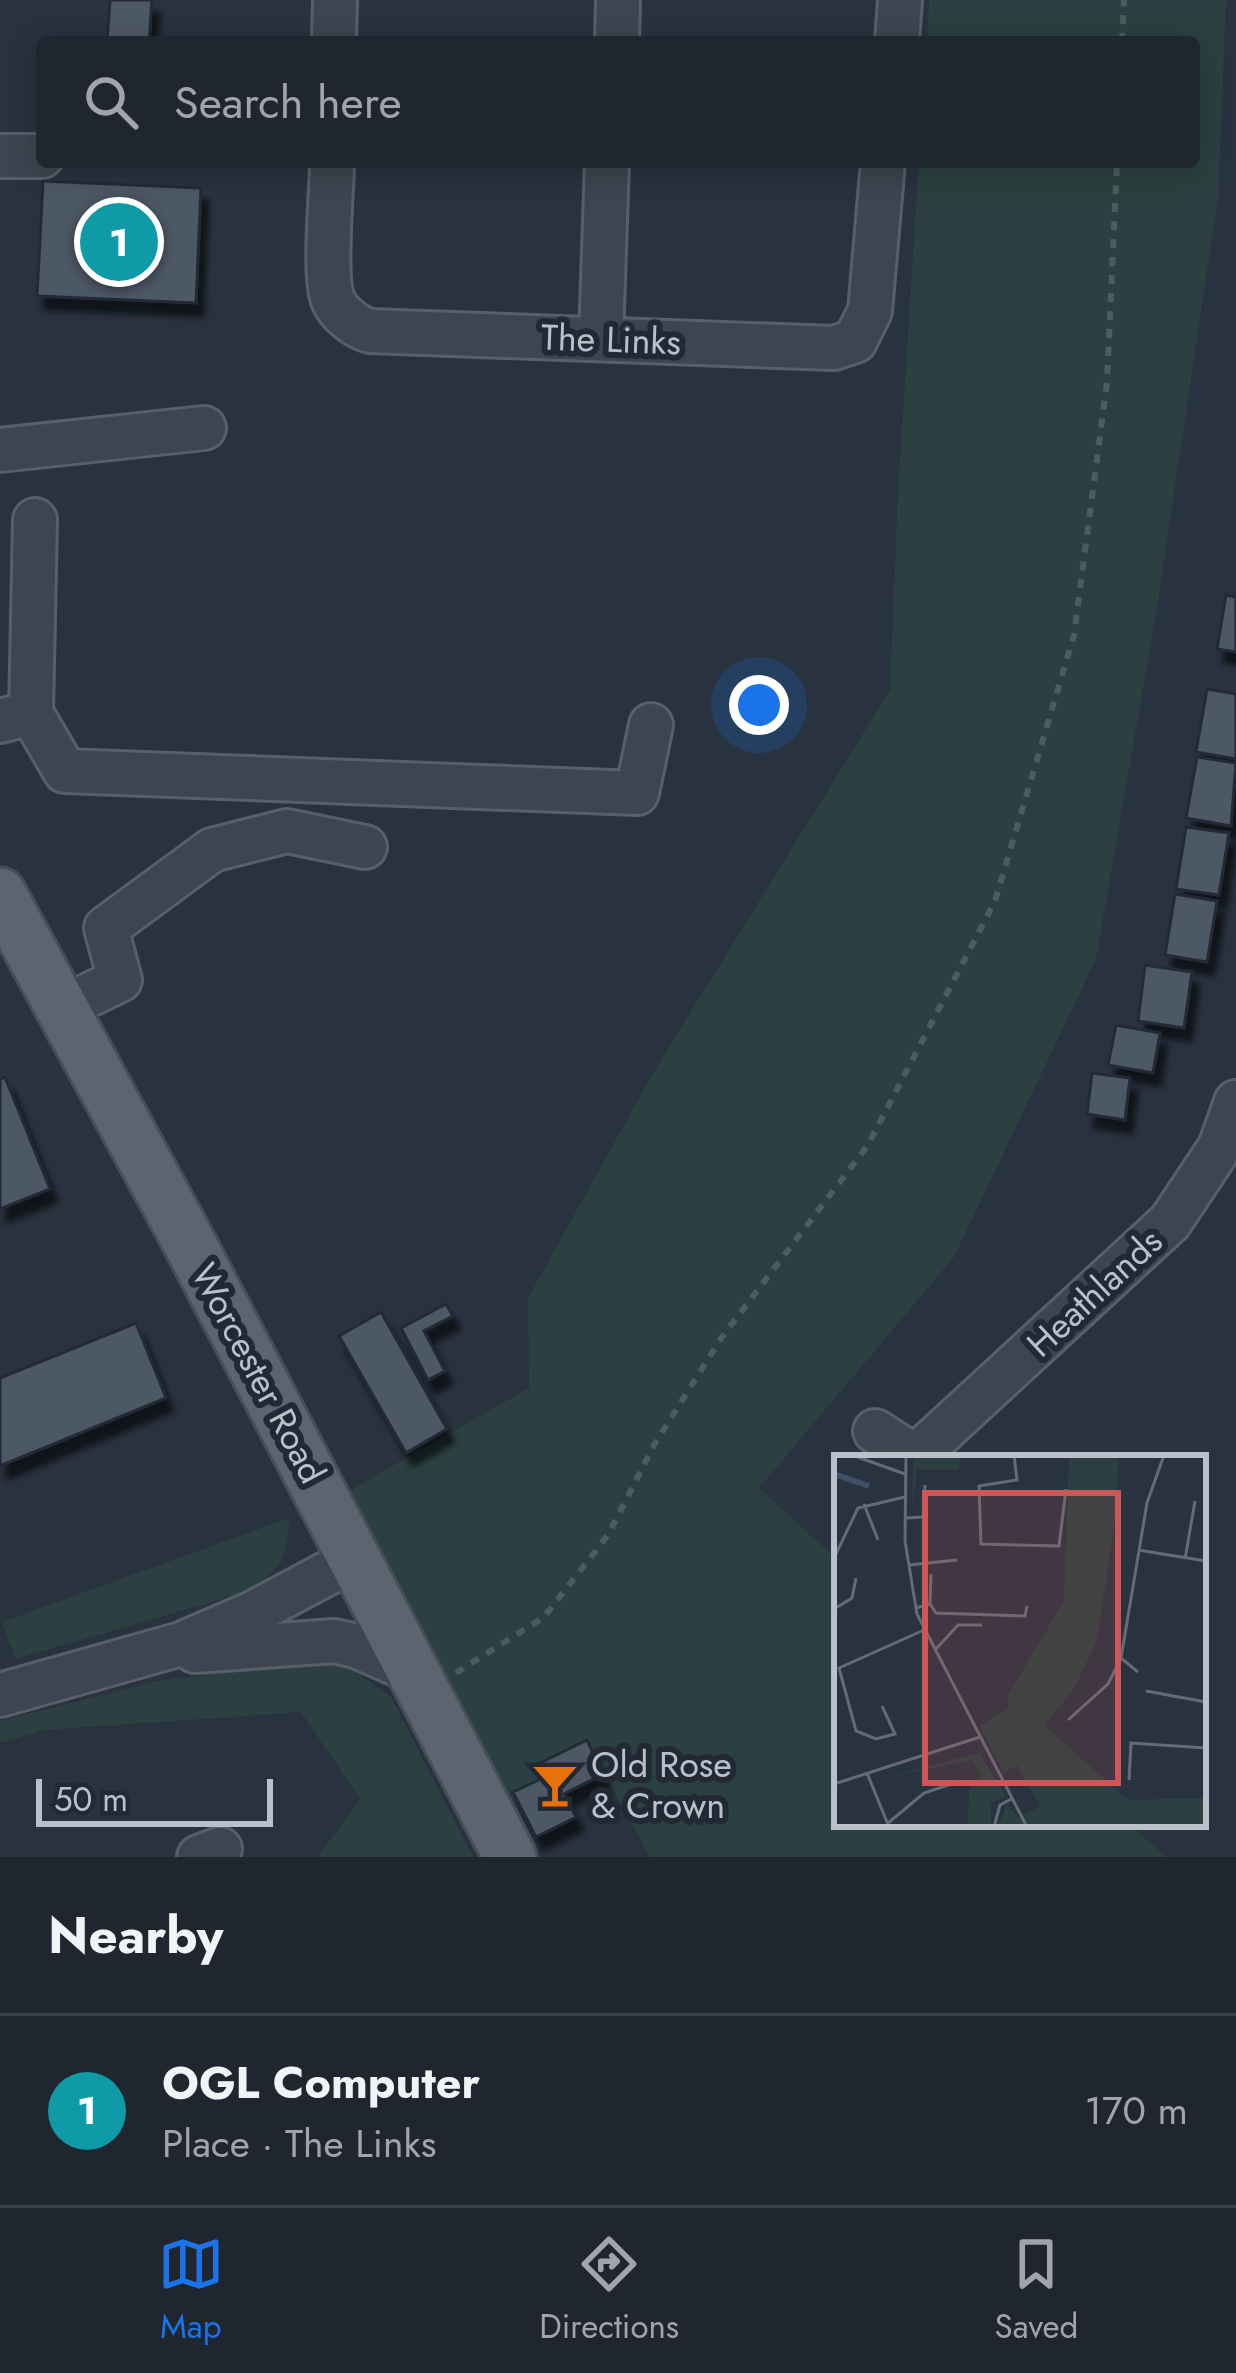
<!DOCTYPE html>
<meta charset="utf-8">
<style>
:root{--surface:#1f262f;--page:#272e37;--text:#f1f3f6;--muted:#a1a5aa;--line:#3c434b;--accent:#1a73e8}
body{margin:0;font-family:Jost,sans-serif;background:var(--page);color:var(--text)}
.scale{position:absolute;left:36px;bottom:30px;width:237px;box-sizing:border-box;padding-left:12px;border:6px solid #bac0ca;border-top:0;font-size:33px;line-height:42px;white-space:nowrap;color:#bac0ca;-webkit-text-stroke:9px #222935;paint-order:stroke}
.you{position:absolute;left:759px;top:705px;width:42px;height:42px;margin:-30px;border:9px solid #fff;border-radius:50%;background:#1a73e8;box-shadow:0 0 0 18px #1a73e833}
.badge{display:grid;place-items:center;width:78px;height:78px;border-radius:50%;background:var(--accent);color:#fff;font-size:39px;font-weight:700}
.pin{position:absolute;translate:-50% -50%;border:6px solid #fff;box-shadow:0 3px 12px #0006}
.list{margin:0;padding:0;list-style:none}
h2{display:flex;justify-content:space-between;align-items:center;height:156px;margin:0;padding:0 48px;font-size:51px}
h2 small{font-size:39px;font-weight:400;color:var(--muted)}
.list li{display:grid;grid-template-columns:78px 1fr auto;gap:36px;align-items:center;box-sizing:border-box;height:192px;padding:0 48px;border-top:3px solid var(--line)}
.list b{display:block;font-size:45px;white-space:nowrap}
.list p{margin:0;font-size:39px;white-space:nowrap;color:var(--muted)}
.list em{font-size:39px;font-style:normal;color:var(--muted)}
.icon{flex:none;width:66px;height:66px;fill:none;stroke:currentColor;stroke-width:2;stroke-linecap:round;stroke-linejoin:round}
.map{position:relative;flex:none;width:1236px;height:1857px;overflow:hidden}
.search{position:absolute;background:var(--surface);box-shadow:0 6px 30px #0003;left:36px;right:36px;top:36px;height:132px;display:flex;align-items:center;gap:30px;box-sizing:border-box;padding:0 42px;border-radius:12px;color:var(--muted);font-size:45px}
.sheet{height:348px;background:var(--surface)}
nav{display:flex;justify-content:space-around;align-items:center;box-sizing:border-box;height:168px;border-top:3px solid var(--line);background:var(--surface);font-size:33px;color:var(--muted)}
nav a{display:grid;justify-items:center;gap:6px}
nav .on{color:var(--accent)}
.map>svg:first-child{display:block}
.green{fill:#2c4041}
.building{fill:#4e5865;stroke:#242b37;stroke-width:3;filter:url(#shadow)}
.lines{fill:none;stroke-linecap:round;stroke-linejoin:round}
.minor-casing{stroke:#585f6a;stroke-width:48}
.major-casing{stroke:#474d59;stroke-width:57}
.path{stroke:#4b5d5f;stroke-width:6;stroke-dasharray:9 9;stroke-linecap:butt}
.minor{stroke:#3d4550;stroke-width:42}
.major{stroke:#5b646f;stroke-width:51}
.labels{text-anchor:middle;stroke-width:12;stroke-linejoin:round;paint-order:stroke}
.street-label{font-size:36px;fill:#bac0ca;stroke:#222935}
.poi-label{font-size:36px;fill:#bac0ca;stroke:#222935;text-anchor:start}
.inset-river{fill:none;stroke:#415067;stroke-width:6}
.inset-road{fill:none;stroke:#636b77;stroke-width:3}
.view{fill:#ce5659;fill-opacity:0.15;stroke:#ce5659;stroke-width:6}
.inset-edge{fill:none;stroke:#bac0ca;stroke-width:6}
</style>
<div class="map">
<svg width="1236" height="1857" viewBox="0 0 1236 1857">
<defs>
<filter id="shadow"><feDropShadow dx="7" dy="13" stdDeviation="3" flood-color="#0009"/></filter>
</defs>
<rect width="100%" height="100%" fill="#29323f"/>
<path class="green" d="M929,0H1226L1218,197L1156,614L1096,959L954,1257L759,1488L837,1560V1824H1128L1167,1857H650L586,1740L539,1764L545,1777L502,1797L347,1492L529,1388L528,1298L653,1073L890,690L898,492L919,162H1194V42H927Z
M289,1518C287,1565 275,1576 235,1595L15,1659L2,1622Z
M319,1661L346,1665L391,1697L473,1857H318L360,1799L301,1712L43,1730L0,1743V1721L156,1681Z"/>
<path class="building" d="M110,0H152L149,42H107Z
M43,181L201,188L196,303L37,296Z
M1226,595L1236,597V652L1217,649Z
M1207,689L1236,694V759L1196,752Z
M1197,757L1236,763L1231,826L1186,818Z
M1186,827L1229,833L1219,895L1176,889Z
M1175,894L1217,901L1207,962L1165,955Z
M1145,965L1192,972L1184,1028L1138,1021Z
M1116,1025L1160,1033L1153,1073L1108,1065Z
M1092,1073L1130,1078L1125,1120L1087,1114Z
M5,1077L50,1189L0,1209V1079Z
M446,1304L453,1316L424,1331L445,1371L428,1380L401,1328Z
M381,1312L447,1429L406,1453L339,1336Z
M136,1323L166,1398L0,1466V1378Z
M587,1740L603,1774L564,1794L576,1817L536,1837L513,1792L545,1777L538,1764Z"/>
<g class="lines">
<g class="minor-casing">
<path id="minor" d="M334,42L335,0
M617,42L618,0
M897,42L900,0
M0,156H42
M332,162C332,193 323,276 333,300C339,314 356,327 370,331L834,348L855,341L870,311L883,162
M601,338L607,162
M0,450L204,428
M31,713L65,771L637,793L651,725
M0,721L31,713L35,520
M62,1008L120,980L106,928L212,850L287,831L365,847
M875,1431L917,1458
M916,1456L1170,1222L1220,1147L1236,1102
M195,1651L334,1641L356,1646L413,1671
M0,1695L181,1644L253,1613L356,1558
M199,1857L220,1849"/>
</g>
<g class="major-casing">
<path id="major" d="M0,894L191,1246L510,1857"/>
</g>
<path class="path" d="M1122,42L1124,0
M456,1673L544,1617L608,1535L654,1445L722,1337L868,1145L995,901L1074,635L1107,382L1117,162"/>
<use href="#minor" class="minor"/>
<use href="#major" class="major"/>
</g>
<defs>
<g id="bar-bare" transform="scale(3.6)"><path d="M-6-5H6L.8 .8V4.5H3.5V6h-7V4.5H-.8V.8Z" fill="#e8710a" stroke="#222935" stroke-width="2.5" paint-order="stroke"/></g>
</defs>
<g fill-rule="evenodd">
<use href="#bar-bare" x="555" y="1785"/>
</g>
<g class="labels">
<g class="street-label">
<text transform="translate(611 339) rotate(2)" y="13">The Links</text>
<text transform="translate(1094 1292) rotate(-43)" y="13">Heathlands</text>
<text transform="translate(259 1373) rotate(62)" y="13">Worcester Road</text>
</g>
<g class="poi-label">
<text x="591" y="1777">Old Rose<tspan x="591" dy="41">&amp; Crown</tspan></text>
</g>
</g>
<g transform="translate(834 1455)">
<rect width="372" height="372" fill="#29323f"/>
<path d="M79,0H126L125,14H83L78,57ZM235,0H285L281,69L262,187L240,234L210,270L294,345L372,343V372H163L173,350L185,363L206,351L183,310L170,318L145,271L174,254V240L230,146ZM145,298L172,341L157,348V372H134L135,336L147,319L138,305L45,324Z" fill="#2c4041"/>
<path class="inset-river" d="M0,19L35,31"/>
<path class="inset-road" d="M18,0L71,19M72,0L71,86L83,159L193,372M180,0L183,25L145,31L147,89L225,91L232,34M30,49L44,85M71,63L89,62L91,30M304,95L372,106M0,103L24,53L71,42M351,104L361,46M75,110L123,105M96,149L102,158L191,161L193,151M82,153L96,149L97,119M0,154L18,143L22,123M101,195L124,170H148M287,203L313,48L330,0M312,236L372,247M48,251L61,279L42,284L22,276L5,213L90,175M234,265L274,229L287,203L304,217M33,318L55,372M295,325L297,288L372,293M0,329L146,282M54,368L90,338L126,326M160,372L166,350L179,343"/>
<path class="view" d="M91,38H284V328H91Z"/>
<rect width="372" height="372" class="inset-edge"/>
</g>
</svg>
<div class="scale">50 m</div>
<div class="you"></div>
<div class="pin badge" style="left:119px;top:242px;background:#0f9aa8">1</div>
<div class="search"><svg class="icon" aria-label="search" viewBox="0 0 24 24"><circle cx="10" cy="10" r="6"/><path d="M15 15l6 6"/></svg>Search here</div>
</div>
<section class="sheet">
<h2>Nearby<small></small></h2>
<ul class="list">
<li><span class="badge" style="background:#0f9aa8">1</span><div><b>OGL Computer</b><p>Place · The Links</p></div><em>170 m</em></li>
</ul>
</section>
<nav>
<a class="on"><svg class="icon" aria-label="map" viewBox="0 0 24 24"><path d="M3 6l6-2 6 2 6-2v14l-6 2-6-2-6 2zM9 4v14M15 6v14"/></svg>Map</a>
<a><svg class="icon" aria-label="directions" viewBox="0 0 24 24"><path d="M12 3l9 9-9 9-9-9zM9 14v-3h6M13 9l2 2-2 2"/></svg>Directions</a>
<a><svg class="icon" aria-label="saved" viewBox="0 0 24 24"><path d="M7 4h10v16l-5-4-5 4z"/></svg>Saved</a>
</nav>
